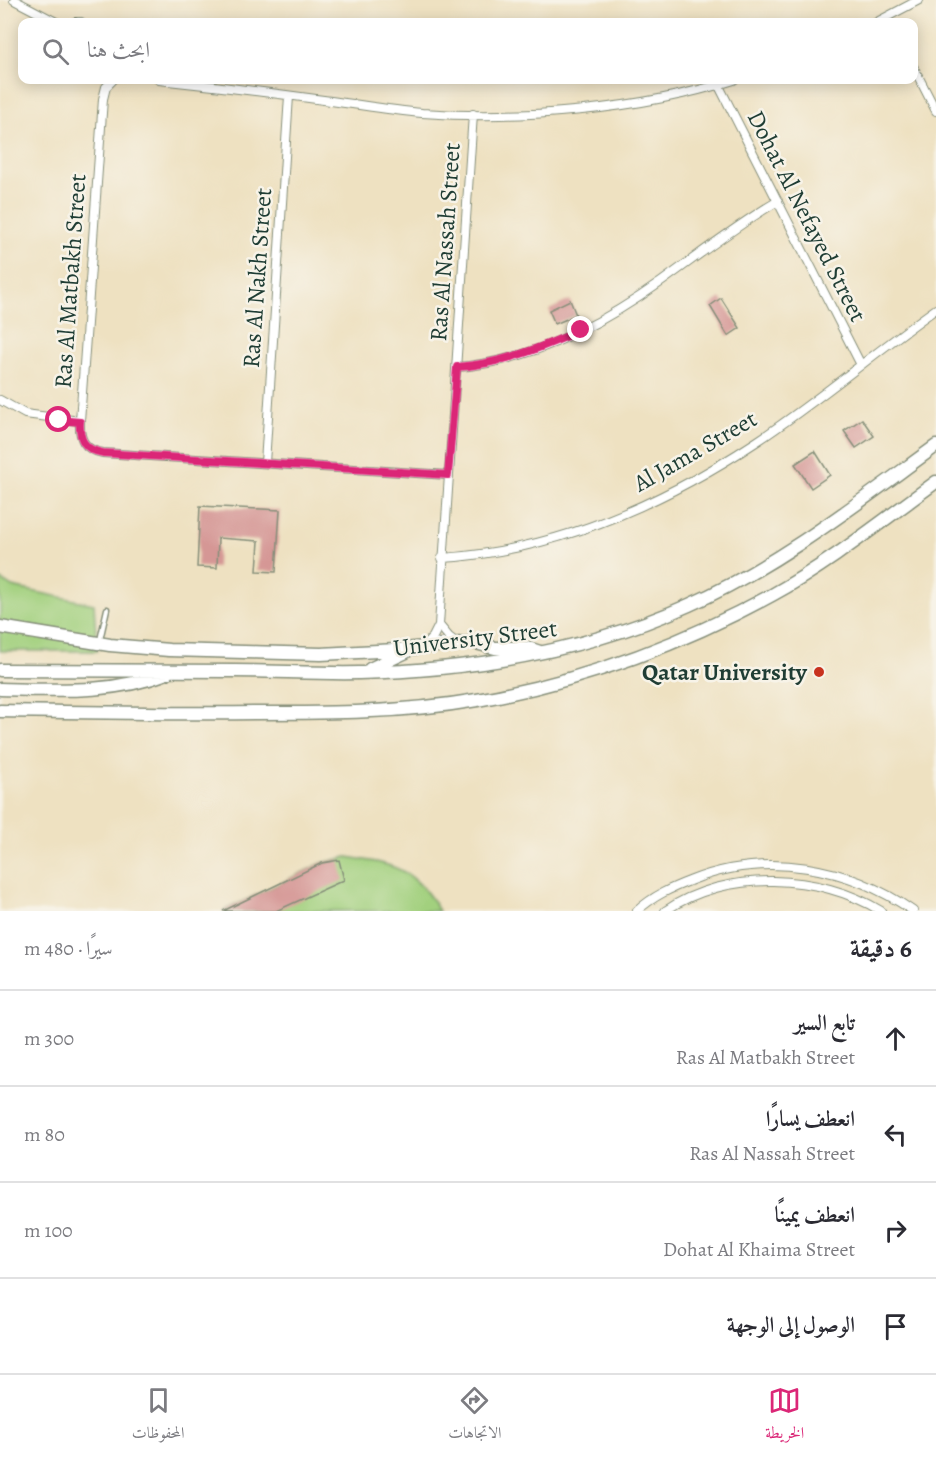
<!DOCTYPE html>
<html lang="ar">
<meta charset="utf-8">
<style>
:root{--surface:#fff;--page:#f7f7f7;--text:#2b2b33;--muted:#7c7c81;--line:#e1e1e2;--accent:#db2777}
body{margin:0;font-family:Alegreya,Amiri,serif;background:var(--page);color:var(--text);direction:rtl}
.stop{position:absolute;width:18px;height:18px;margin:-14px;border:4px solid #db2777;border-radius:50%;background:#fff}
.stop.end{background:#db2777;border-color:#fff;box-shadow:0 2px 6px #0008}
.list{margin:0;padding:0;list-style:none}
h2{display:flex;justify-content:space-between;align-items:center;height:78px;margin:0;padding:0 24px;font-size:26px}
h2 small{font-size:20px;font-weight:400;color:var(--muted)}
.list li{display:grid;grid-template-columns:39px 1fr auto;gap:18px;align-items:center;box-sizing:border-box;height:96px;padding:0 24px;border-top:2px solid var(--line)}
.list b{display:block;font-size:22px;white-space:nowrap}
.list p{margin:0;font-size:20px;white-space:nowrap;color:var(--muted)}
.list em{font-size:20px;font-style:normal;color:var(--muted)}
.icon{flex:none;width:33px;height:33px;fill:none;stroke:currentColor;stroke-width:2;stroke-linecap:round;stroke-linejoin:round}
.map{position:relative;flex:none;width:936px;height:911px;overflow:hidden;direction:ltr}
.search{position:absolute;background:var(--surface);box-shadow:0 3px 15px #0003;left:18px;right:18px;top:18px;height:66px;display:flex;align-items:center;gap:15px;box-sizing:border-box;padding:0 21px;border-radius:12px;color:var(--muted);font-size:22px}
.sheet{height:462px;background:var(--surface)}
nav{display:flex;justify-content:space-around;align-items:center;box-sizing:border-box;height:84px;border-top:2px solid var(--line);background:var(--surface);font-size:16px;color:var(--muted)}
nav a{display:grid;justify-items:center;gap:3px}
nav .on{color:var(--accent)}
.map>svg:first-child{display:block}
.green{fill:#a2d07e;stroke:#608659;stroke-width:1.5}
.building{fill:#d59795}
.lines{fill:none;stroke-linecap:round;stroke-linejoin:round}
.service-casing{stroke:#868f7a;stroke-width:7}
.minor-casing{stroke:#868f7a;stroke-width:10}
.primary-casing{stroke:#868f7a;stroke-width:15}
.service{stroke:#fff;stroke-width:4}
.minor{stroke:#fff;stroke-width:8}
.primary{stroke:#fff;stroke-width:12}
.route{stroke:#db2777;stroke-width:8}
.poi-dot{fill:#c8321e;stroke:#f7f3e8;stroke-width:2}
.labels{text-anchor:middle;stroke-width:5;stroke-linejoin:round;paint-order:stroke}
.street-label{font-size:24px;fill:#1f3d34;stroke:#f7f3e8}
.poi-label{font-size:24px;font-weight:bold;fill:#1f3d34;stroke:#f7f3e8;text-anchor:end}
</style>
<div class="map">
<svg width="936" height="911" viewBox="0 0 936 911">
<rect width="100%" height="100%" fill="#f7f3e8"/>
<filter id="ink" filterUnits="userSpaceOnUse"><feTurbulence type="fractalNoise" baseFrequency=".0167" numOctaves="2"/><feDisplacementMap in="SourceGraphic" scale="12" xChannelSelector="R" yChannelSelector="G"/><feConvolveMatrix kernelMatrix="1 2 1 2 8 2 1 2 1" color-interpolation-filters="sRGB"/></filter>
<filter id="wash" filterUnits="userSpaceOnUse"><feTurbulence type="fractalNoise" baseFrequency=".008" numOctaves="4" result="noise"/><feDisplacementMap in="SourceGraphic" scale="24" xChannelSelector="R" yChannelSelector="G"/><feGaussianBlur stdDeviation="1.35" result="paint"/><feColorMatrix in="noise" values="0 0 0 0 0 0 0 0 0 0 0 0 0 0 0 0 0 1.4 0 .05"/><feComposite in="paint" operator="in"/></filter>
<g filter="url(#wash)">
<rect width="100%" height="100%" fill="#eee1c1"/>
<path class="green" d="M0,579L12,587L94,604L97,651H0Z
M347,857C393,864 415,868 439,911H223L322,863Z"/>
<g id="blocks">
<path class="building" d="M721,298L740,328L728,336L710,306Z
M570,300L576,315L555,324L549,310Z
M862,419L874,436L856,448L844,431Z
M815,451L830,475L811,488L795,464Z
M200,506L280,510L276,572L257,571L259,541L218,538L217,568L197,567Z
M339,860L344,880L276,911H223L322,863Z"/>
</g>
</g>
<g filter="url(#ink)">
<use href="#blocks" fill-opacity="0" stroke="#868f7a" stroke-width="1.5"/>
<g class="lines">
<g class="service-casing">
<path id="service" d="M100,640L107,609"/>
</g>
<g class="minor-casing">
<path id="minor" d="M14,0L56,22
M75,22H81
M877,22L919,0
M914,68L936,111
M113,80L106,87L103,99L80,421C79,439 84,450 103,453L448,475
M159,80C216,86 274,93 331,101C361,105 391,110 422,113C520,120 640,110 734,80
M718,84L861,365
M457,367C530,362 602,324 661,282C700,254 737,225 778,201
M0,400L25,414L80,421
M265,463L289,96
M442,558C555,551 662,504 756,442C818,401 875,352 936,309
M439,625L449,637L457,643
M424,646L433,637L439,625L473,114
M637,911C653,896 671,888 692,880C766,851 849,866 913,911
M665,911C726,869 820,873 881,911"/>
</g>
<g class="primary-casing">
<path id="primary" d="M0,627L110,645L169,650L321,654L396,650L472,642L495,648H528L540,652
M370,669L406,652
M0,670C78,670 156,670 234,671C276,671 318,674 359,673C473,670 585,652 689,605C779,565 856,504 936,446
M0,689C56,690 114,694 167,673
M0,711C85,712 169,714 254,713C329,713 403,713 477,700C580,682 680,645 772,595C830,563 882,521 936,482"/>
</g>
<use href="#service" class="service"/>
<use href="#minor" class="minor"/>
<use href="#primary" class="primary"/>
</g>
</g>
<g class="lines" filter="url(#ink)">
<path class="route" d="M59,420L80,422C79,439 84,450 103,453L448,475L457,367C501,364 541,348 581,330"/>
</g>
<circle class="poi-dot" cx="819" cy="672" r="6"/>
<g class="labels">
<g class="street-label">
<text transform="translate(807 216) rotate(63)" y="8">Dohat Al Nefayed Street</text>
<text transform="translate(445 242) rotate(-86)" y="8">Ras Al Nassah Street</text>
<text transform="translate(257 278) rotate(-86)" y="8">Ras Al Nakh Street</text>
<text transform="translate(70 281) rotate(-86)" y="8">Ras Al Matbakh Street</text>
<text transform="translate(695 451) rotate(-30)" y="8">Al Jama Street</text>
<text transform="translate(475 638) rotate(-7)" y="8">University Street</text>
</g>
<g class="poi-label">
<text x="807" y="680">Qatar University</text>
</g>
</g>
</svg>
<div class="stop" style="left:59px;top:420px"></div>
<div class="stop end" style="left:581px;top:330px"></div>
<div class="search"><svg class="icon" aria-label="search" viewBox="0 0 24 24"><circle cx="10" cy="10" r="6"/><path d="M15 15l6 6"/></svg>ابحث هنا</div>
</div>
<section class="sheet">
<h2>6 دقيقة<small>سيرًا · 480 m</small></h2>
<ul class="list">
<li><svg class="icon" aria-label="ahead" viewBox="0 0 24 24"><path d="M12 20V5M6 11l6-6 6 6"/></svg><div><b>تابع السير</b><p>Ras Al Matbakh Street</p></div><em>300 m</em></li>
<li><svg class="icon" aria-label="left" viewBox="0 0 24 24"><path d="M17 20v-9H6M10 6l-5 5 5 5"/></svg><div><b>انعطف يسارًا</b><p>Ras Al Nassah Street</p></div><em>80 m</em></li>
<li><svg class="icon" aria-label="right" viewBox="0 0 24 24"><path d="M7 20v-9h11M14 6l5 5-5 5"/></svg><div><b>انعطف يمينًا</b><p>Dohat Al Khaima Street</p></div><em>100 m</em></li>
<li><svg class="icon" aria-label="arrive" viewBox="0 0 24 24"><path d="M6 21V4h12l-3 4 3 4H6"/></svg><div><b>الوصول إلى الوجهة</b></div></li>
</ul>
</section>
<nav>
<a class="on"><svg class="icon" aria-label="map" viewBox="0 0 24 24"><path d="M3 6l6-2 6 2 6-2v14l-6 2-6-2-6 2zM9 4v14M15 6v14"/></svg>الخريطة</a>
<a><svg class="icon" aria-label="directions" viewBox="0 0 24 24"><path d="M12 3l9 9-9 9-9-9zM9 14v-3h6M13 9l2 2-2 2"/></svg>الاتجاهات</a>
<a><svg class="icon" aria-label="saved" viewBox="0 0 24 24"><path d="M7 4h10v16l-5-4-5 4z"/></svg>المحفوظات</a>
</nav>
